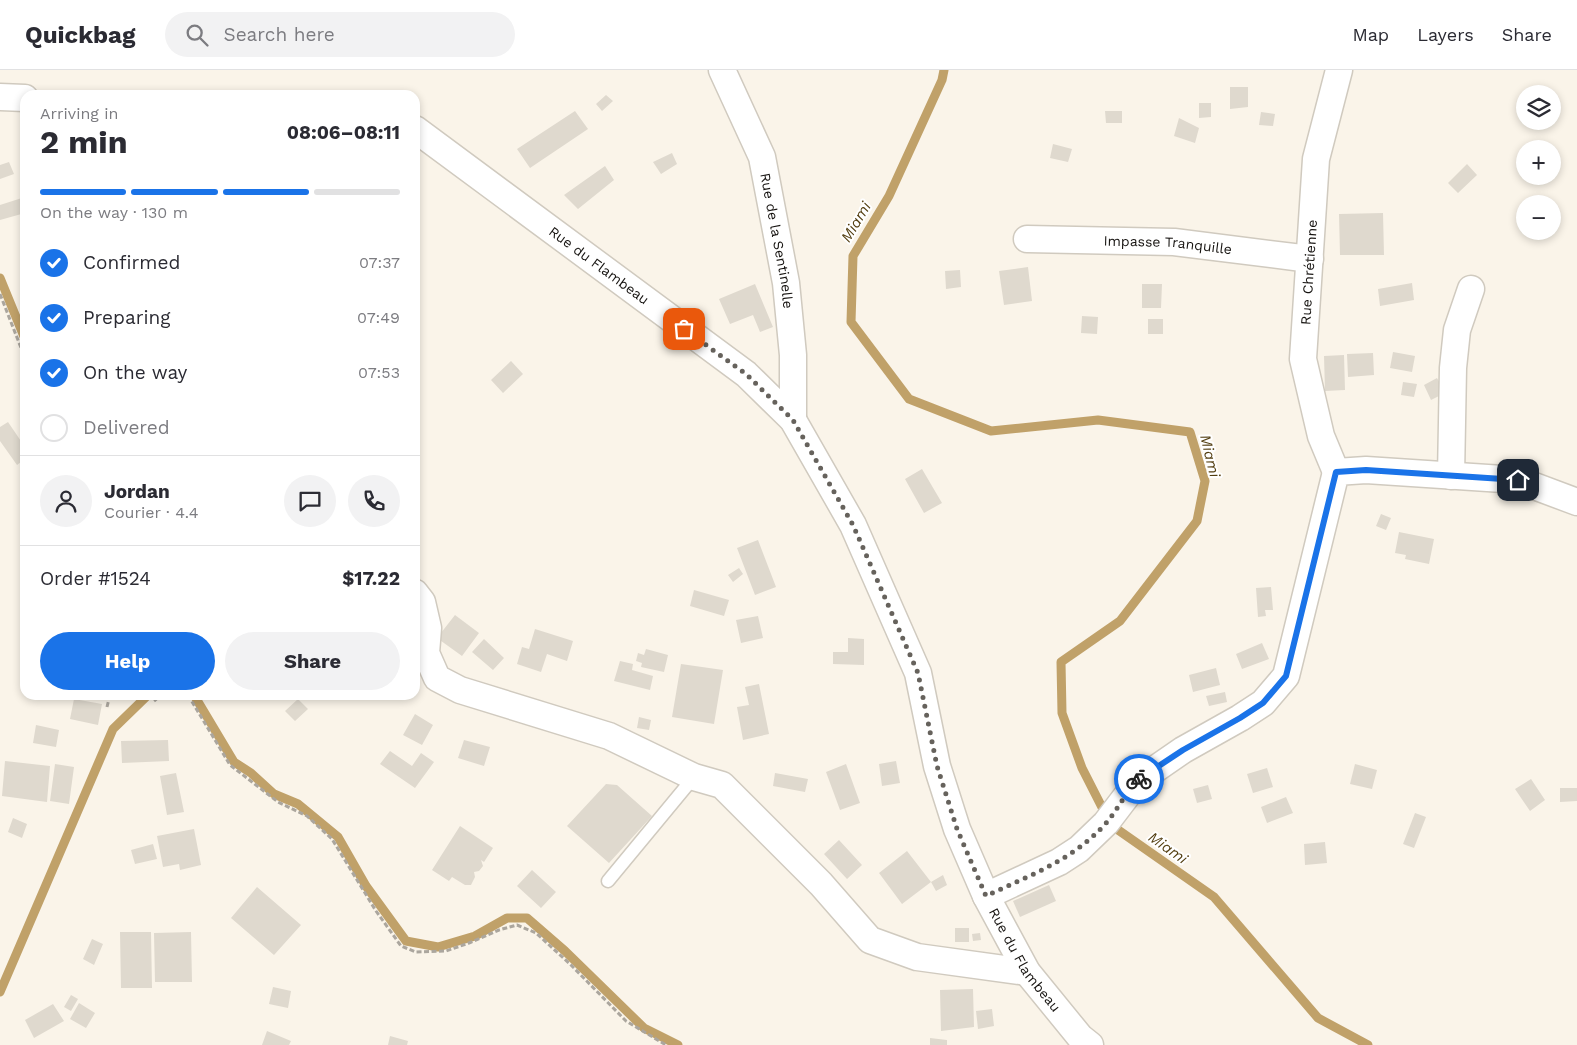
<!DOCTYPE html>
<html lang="en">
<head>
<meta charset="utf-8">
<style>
  body { margin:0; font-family:"Work Sans",sans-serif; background:#f2f2f3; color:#2b2b33; height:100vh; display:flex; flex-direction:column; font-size:19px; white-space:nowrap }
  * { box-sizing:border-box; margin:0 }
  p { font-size:16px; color:#7c7c81 }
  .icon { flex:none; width:28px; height:28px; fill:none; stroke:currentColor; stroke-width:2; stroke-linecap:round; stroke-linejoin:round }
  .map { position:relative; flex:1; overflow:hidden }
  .drawer { position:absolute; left:20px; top:20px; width:400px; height:610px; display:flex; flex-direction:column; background:#fff; border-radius:15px; box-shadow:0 2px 8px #0003 }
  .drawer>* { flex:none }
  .controls { position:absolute; left:1516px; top:15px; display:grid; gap:10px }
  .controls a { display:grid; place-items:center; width:45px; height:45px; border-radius:50%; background:#fff; box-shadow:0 2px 8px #0003; font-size:25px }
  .pin { position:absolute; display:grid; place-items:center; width:42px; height:42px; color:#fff; margin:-21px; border-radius:10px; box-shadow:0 2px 8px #0006 }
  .courier { position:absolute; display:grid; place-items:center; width:50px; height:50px; margin:-25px; border:4px solid #1a73e8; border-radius:50%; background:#fff; color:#222; box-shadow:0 1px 6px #0007 }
  .head em { font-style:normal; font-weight:700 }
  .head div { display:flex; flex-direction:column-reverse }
  .head { display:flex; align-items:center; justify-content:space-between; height:85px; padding:0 20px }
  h1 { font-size:32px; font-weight:700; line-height:38px }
  .bar { display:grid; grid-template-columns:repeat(4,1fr); gap:8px 5px; align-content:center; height:60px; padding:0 20px }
  .bar i { height:6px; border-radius:4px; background:#e1e1e2 }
  .bar .current { background:#1a73e8 }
  .bar p { grid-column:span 4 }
  .line { display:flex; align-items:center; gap:12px; padding:0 20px; border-top:1px solid #e1e1e2 }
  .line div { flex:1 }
  .round { display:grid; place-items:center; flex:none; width:52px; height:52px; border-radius:26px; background:#f2f2f3 }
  ol { padding:0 20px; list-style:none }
  li { display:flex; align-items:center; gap:15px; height:55px }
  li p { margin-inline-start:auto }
  li .icon { padding:5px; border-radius:50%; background:#1a73e8; color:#fff; stroke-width:4 }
  li:last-child { color:#7c7c81 }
  li i { width:28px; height:28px; border:2px solid #e1e1e2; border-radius:50% }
  .primary-button { display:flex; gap:10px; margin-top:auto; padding:10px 20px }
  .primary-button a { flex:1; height:58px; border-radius:30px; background:#1a73e8; color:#fff; font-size:20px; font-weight:700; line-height:58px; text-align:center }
  .primary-button a+a { background:#f2f2f3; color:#2b2b33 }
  header { display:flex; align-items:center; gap:30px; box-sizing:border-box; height:70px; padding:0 25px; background:#fff; border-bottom:1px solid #e1e1e2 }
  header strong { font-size:24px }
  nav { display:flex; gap:28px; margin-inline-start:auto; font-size:18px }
  .search { width:350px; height:45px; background:#f2f2f3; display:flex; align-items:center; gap:12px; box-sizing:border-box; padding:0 18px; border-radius:28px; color:#7c7c81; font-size:19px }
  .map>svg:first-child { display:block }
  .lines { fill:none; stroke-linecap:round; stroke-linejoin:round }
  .stream { stroke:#c0a169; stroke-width:9 }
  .building { fill:#dfd9ce }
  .service-casing { stroke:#d0cabf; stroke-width:15 }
  .minor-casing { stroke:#d0cabf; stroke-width:29 }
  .path { stroke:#aba69e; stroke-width:3; stroke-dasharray:5 2.5; stroke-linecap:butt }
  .service { stroke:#fff; stroke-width:12 }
  .minor { stroke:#fff; stroke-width:26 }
  .done { stroke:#66625c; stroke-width:5; stroke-dasharray:0 9 }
  .route { stroke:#1a73e8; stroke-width:6 }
  .labels { text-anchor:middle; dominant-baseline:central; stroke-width:4; stroke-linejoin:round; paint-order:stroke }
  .street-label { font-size:14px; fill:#161310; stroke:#fff }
  .water-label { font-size:15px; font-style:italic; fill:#523d0f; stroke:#fff }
</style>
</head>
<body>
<header>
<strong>Quickbag</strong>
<div class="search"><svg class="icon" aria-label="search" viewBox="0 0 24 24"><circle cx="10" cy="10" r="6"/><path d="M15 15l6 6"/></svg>Search here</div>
<nav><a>Map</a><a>Layers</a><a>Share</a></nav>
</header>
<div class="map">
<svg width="1577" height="975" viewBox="0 0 1577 975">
  <rect width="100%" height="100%" fill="#faf4e9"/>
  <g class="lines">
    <path class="stream" d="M944 0 942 10 889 126 853 186 851 252 909 329 991 361 1098 350 1190 362 1205 411 1197 451 1120 551 1061 592 1062 643 1082 698 1111 755 1214 827 1318 948 1368 975
      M0 208 25 269
      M194 625 234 692 251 703 274 724 298 734 338 767 366 816 406 871 438 877 475 866 507 848H527L565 881 644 958 678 975
      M0 922 113 659 148 625"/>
  </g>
  <path class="building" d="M1230 17H1248V37L1230 39Z
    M606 25 613 31 602 41 596 34Z
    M1199 33H1211V47L1199 48Z
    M575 41 588 59 530 98 517 79Z
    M1105 41H1122V53H1106Z
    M1261 42 1275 44 1273 56 1259 55Z
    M1179 48 1199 58 1195 73 1174 66Z
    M1053 74 1072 79 1068 92 1050 88Z
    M672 83 677 94 661 104 653 92Z
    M9 92 14 104 0 109V95Z
    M1467 94 1477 105 1458 123 1448 113Z
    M605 96 614 110 578 139 564 125Z
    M25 127V143L0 150V135Z
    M1383 143 1384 185H1340L1339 144Z
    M1028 197 1032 231 1004 235 999 201Z
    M960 200 961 217 946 219 945 201Z
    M1412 213 1414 230 1380 236 1378 219Z
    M755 214 773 257 760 262 753 245 730 254 719 229Z
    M1142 214H1162L1161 238H1142Z
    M1082 246 1098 247 1097 264 1081 263Z
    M1148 249H1163V264H1148Z
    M1393 282 1415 286 1412 302 1390 298Z
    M1373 283 1374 305 1348 307 1347 284Z
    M1344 285 1345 320 1325 321 1324 286Z
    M511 291 523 304 503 323 491 310Z
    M1437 308 1445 323 1431 330 1424 315Z
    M1403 312 1417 314 1414 327 1401 325Z
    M8 352 25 377V389L17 395 0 371V357Z
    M922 399 942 433 924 443 905 409Z
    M1381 444 1391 448 1386 460 1376 456Z
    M1399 462 1434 469 1429 494 1405 489 1406 485 1395 483Z
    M758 470 776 517 755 525 737 478Z
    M739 498 743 504 733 512 728 505Z
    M1271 517 1273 540H1265L1266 546 1258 547 1256 518Z
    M694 520 729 530 724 546 690 536Z
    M455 545 479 563 462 586 437 568Z
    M758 546 763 568 741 573 736 550Z
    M535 559 573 571 567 591 547 584 541 602 517 594 522 577 529 579Z
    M848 568 864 569V595L833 594V582H848Z
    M484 569 504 588 493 600 472 582Z
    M1262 573 1269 589 1242 599 1236 584Z
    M646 579 668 585 664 602 641 597 642 593 636 591 638 583 644 585Z
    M620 591 633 594 632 600 653 606 650 620 614 611Z
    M681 594 723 600 714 654 672 647Z
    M1216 598 1220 615 1193 622 1189 605Z
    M759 614 769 664 743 670 737 637 749 635 745 617Z
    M1225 622 1227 632 1209 636 1206 626Z
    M74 629 102 634 98 655 70 649Z
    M298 629 308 639 295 651 285 641Z
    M415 644 433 655 422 675 403 665Z
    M639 647 651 650 649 660 637 658Z
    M36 655 59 660 56 677 33 673Z
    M168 670 169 691 122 693 121 671Z
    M464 670 490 677 484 696 458 688Z
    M390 681 412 696 421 683 434 692 415 718 380 694Z
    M5 691 50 696 47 732 2 726Z
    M896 691 900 713 882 716 879 694Z
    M55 694 74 697 69 734 50 731Z
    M846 694 860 733 840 740 826 702Z
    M1355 694 1377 700 1372 719 1350 714Z
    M1267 698 1273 717 1253 723 1247 704Z
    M176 703 184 742 167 745 160 706Z
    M775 703 808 709 805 722 773 716Z
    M1531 709 1545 730 1530 741 1515 719Z
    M606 714 617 715 652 746 609 793 567 756Z
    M1208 715 1212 729 1197 733 1193 719Z
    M1560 718H1577V731L1560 732Z
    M1286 727 1293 743 1267 753 1261 737Z
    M1415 743 1426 747 1414 778 1403 774Z
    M13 748 27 754 22 768 8 762Z
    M460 756 493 778 484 792 481 790 483 796 479 801 474 802 475 807 471 815H465L452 807 449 811 432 800Z
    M194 759 201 795 180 800 179 794 163 797 157 766Z
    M839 770 862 795 847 809 824 784Z
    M1325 772 1327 793 1305 795 1304 774Z
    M153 774 157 789 135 794 131 780Z
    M907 781 931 812 902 834 879 803Z
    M532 800 556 822 541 838 517 816Z
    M943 805 947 815 936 821 931 812Z
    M1049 815 1056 831 1020 847 1013 831Z
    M257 817 301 855 274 885 231 848Z
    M955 858H969V872H955Z
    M120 862H151L152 918H121Z
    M191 862 192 912H155L154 863Z
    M980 863 981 870 973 871 972 864Z
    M92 869 103 874 94 895 83 889Z
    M273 917 291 921 288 938 269 934Z
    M973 919 974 957 941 961 940 920Z
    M71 925 78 929 71 941 64 937Z
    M79 933 95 943 86 958 70 949Z
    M53 934 64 951 34 968 25 950Z
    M992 939 994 956 978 959 976 941Z
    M267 961 291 971 289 975H262Z
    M390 966 408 971 407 975H388Z
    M930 968 947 970V975H930Z"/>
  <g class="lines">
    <defs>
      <path id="service" d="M608 811 694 707"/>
      <g id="minor">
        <path id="s1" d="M722 0 762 87 786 213 793 285V350"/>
        <path d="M0 27 25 28"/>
        <path id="s2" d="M415 59 746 304 793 350 853 455 918 603 937 696 957 759 986 826 1027 902 1080 967 1090 975"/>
        <path id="s3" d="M1027 169 1174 172 1310 189"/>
        <path id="s4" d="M1336 402 1321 366 1303 289 1316 89 1339 0"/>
        <path d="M1451 406 1453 298 1457 260 1471 219"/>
        <path d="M415 523 422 532 428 558 426 583 437 608 460 620 609 666 694 707 722 715 821 814 870 870 917 887 1027 902"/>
        <path d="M986 826 1059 792 1079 779 1106 753 1138 711 1183 680 1240 648 1263 633 1286 606 1336 402 1366 400 1518 410 1577 432"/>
      </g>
    </defs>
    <use href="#service" class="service-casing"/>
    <use href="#minor" class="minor-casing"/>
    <path class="path" d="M0 224 25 288
      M188 625 230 695 278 732 307 746 332 769 376 841 401 876 416 882 446 881 469 873 499 860 517 855 536 863 570 894 626 951 666 975
      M154 631 161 625
      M107 637 110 625"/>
    <use href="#service" class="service"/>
    <use href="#minor" class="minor"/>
  </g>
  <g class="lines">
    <path class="done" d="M684 259 746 304 793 350 853 455 918 603 937 696 957 759 986 826C1030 805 1074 790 1107 752 1118 739 1126 722 1139 709"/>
    <path class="route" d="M1139 709 1183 680 1240 648 1263 633 1286 606 1336 402 1366 400 1518 410"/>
  </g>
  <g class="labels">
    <g class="street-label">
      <text stroke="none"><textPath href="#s1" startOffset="181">Rue de la Sentinelle</textPath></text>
      <text stroke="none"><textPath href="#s3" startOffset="141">Impasse Tranquille</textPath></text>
      <text stroke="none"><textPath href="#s2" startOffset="229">Rue du Flambeau</textPath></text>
      <text stroke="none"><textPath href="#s4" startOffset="205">Rue Chrétienne</textPath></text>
      <text stroke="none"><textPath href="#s2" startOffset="1069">Rue du Flambeau</textPath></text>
    </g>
    <g class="water-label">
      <text transform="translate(856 152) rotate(-59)">Miami</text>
      <text transform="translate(1210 386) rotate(76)">Miami</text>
      <text transform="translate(1168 778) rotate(35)">Miami</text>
    </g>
  </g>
</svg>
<div class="controls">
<a><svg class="icon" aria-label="layers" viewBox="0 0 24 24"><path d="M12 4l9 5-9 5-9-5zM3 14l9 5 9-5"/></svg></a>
<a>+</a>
<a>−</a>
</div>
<div class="pin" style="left:684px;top:259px;background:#ea580c"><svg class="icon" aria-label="bag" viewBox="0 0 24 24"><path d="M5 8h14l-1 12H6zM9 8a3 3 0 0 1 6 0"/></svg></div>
<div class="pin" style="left:1518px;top:410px;background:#1f2937"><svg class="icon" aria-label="home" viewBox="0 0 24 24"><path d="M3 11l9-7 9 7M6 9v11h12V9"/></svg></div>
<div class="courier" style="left:1139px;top:709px"><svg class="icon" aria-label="bike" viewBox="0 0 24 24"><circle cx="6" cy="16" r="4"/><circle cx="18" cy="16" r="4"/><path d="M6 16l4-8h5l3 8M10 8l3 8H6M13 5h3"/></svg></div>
<section class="drawer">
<div class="head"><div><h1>2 min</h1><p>Arriving in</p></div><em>08:06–08:11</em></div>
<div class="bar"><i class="current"></i><i class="current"></i><i class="current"></i><i></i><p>On the way · 130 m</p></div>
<ol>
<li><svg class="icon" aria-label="check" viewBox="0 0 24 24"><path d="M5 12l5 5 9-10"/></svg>Confirmed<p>07:37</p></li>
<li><svg class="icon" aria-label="check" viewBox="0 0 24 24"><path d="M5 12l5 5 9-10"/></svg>Preparing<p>07:49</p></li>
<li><svg class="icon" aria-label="check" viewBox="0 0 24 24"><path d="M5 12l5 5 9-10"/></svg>On the way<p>07:53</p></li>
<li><i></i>Delivered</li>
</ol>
<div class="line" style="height:90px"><a class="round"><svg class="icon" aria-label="person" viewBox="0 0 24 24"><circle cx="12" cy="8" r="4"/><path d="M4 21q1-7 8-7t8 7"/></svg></a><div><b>Jordan</b><p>Courier · 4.4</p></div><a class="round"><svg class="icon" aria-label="chat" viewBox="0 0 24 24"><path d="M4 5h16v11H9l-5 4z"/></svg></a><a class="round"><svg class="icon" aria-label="phone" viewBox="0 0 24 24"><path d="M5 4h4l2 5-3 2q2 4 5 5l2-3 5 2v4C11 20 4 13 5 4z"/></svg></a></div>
<div class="line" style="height:65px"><div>Order #1524</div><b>$17.22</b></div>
<div class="primary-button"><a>Help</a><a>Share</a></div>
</section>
</div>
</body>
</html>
